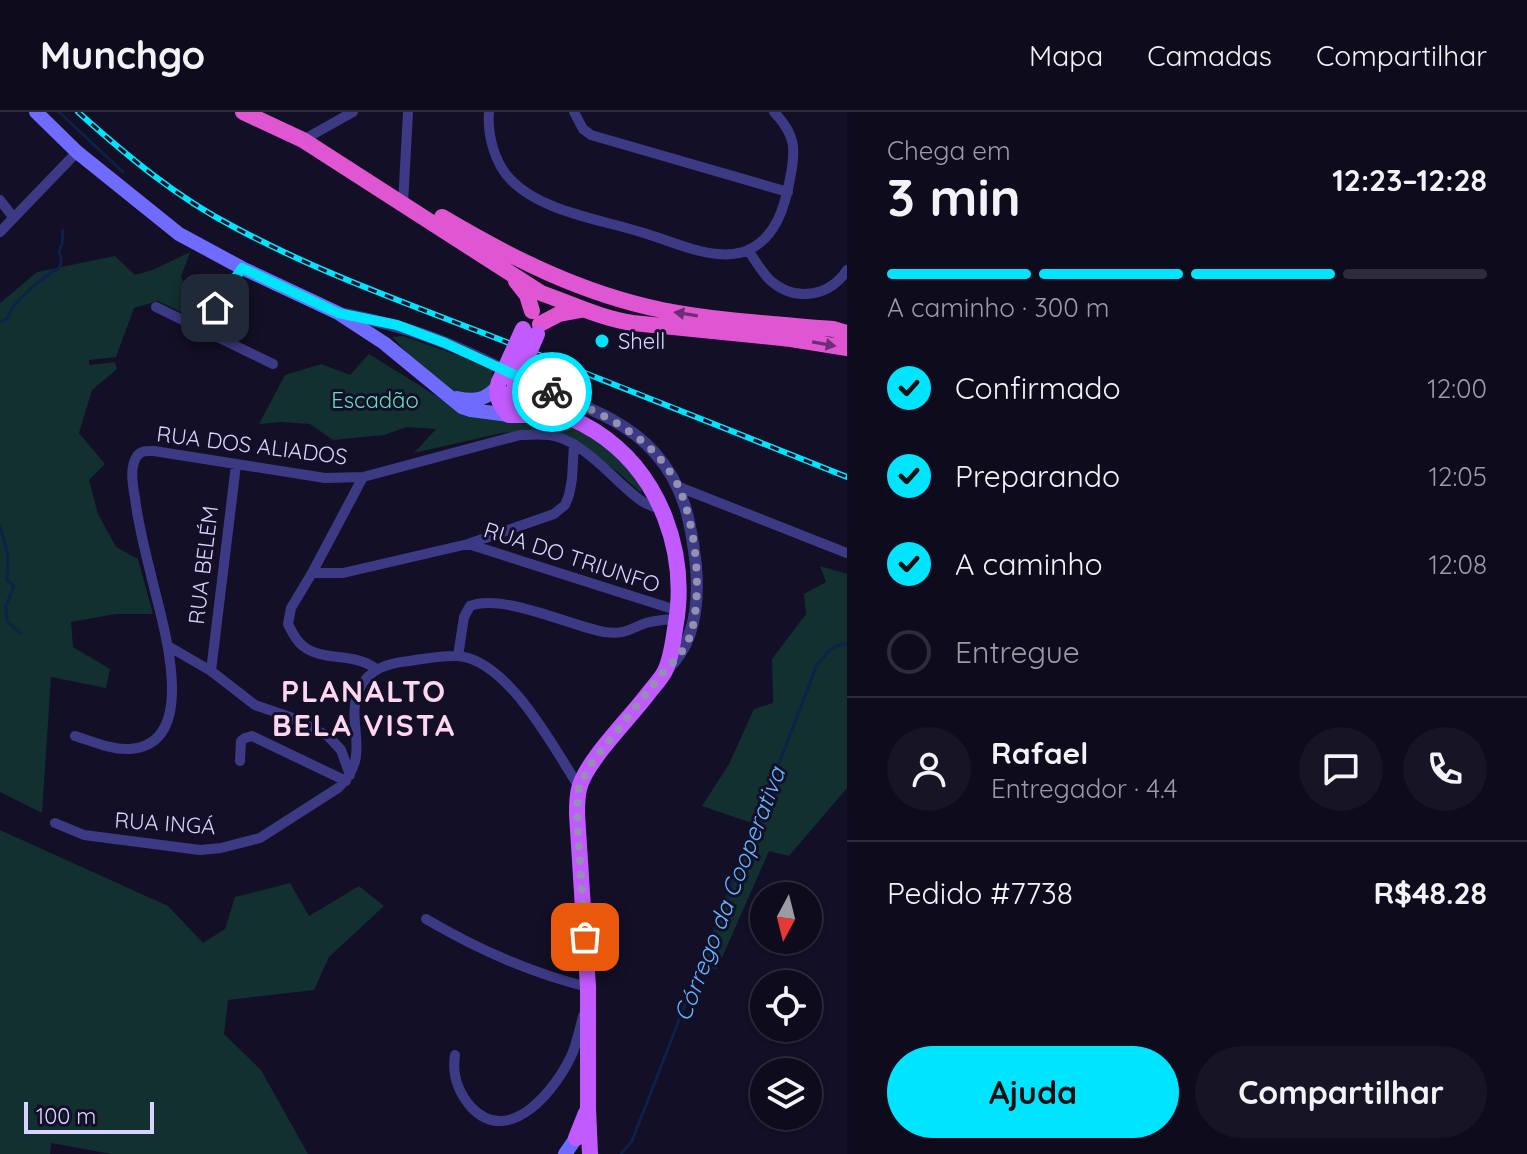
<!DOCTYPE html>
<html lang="pt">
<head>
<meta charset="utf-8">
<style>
  body { margin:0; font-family:Quicksand,sans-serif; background:#171425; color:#f1f3f6; height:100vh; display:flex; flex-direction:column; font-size:30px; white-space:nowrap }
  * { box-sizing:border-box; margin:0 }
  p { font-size:26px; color:#9b9ba3 }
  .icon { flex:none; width:44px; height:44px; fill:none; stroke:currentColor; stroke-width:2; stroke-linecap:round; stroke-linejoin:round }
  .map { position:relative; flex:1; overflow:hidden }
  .side { display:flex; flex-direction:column; background:#0e0b1c; width:680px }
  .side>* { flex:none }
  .needle { width:52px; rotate:187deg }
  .controls { position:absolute; left:750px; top:770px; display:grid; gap:16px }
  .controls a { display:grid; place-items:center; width:72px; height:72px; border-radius:50%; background:#0e0b1c; box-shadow:0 2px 6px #0004,0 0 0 2px #2e2b3b; font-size:40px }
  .scale { position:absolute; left:24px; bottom:20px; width:130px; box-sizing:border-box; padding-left:8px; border:4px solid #d9d4ff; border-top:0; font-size:22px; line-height:28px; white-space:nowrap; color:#d9d4ff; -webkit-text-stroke:6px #130f26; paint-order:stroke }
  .pin { position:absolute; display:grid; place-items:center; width:68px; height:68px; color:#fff; margin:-34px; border-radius:16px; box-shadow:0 4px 12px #0006 }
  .courier { position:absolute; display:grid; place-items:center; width:80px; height:80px; margin:-40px; border:6px solid #00e5ff; border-radius:50%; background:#fff; color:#222; box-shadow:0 2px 10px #0007 }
  .head em { font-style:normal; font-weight:800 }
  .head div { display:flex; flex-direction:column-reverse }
  .head { display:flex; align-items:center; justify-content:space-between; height:136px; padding:0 40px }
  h1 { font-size:52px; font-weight:800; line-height:60px }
  .bar { display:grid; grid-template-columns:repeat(4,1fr); gap:12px 8px; align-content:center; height:96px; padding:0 40px }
  .bar i { height:10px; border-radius:6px; background:#2e2b3b }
  .bar .current { background:#00e5ff }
  .bar p { grid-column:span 4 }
  .line { display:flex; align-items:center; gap:20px; padding:0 40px; border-top:2px solid #2e2b3b }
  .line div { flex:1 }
  .round { display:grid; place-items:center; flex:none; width:84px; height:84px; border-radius:42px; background:#171425 }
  ol { padding:0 40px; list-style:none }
  li { display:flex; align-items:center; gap:24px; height:88px }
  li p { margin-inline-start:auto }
  li .icon { padding:8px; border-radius:50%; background:#00e5ff; color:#111; stroke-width:4 }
  li:last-child { color:#9b9ba3 }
  li i { width:44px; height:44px; border:4px solid #2e2b3b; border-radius:50% }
  .primary-button { display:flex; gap:16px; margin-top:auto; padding:16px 40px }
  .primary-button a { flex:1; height:92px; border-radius:48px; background:#00e5ff; color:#111; font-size:32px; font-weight:800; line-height:92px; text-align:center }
  .primary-button a+a { background:#171425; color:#f1f3f6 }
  header { display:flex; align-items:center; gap:48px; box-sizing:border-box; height:112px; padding:0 40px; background:#0e0b1c; border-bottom:2px solid #2e2b3b }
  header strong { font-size:38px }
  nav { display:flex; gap:44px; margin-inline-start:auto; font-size:28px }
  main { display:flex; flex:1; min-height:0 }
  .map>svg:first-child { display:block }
  .green { fill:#12302f }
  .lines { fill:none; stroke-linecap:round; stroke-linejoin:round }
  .stream { stroke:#0c2248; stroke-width:3 }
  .minor { stroke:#3d3a85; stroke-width:10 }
  .tertiary { stroke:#3d3a85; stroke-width:12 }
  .secondary { stroke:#6f6bff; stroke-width:14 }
  .primary { stroke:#c25bff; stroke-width:16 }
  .trunk { stroke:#e055d1; stroke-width:16 }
  .rail-casing { stroke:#00e5ff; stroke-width:6 }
  .rail { stroke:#130f26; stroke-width:3; stroke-dasharray:9; stroke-linecap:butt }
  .primary-bridge { stroke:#c25bff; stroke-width:16 }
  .oneway { fill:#6f2e73 }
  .done { stroke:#948fb3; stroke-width:8; stroke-dasharray:0 14.4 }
  .route { stroke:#00e5ff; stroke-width:10 }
  .poi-dot { fill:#00e5ff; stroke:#130f26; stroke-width:3 }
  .labels { text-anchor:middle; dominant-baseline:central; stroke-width:6; stroke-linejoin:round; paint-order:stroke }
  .poi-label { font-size:22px; fill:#d9d4ff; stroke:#130f26; text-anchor:start }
  .park-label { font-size:22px; fill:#5fe0c0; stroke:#130f26 }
  .street-label { font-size:22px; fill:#d9d4ff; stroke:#130f26 }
  .water-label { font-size:24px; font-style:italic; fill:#62b6ff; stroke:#130f26 }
  .district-label { font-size:30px; font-weight:bold; letter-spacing:2px; fill:#ffd6f0; stroke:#130f26 }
</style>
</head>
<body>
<header>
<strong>Munchgo</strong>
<nav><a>Mapa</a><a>Camadas</a><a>Compartilhar</a></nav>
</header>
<main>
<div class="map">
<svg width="847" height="1042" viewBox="0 0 847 1042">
  <rect width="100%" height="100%" fill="#130f26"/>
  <path class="green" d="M190 140 181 165 202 206 200 209 158 189 134 196 116 245 89 248V253L115 250 117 257 92 278 79 321 105 352 89 368 98 402 116 435 138 447 153 502H116L71 510 73 535 110 557 106 576 51 565 42 701 0 680V191L37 160 115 144 135 163 155 157Z
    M403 224 462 245 492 258 493 269 486 279C475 282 466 285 455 281 436 274 406 239 392 225Z
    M369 242 467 303 556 307 587 318 612 337 643 374 641 381 619 361 584 334 534 318 502 321 414 341 436 317 407 315 384 323 333 328 310 312 281 310 259 312 285 263 321 252 350 263Z
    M820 454 847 462V676L789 744 769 739 717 857 700 855 752 711 702 694 729 652 754 597 773 591 772 547 806 502 804 482 826 470Z
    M0 718 168 794 203 831 225 817 235 785 290 771 309 804 359 774 384 794 329 845 314 878 228 888 224 922 261 958 308 1042H111L51 1031 50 1042H0Z"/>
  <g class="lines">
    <path class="stream" d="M59 0 123 60
      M0 210 8 206C11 191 39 169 52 160 53 158 56 158 58 157 63 152 61 145 59 139L62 132 63 118
      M0 414 8 443 7 468 14 474 6 494 7 509 21 522
      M621 1042 632 1029 702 849 710 837 715 817 817 553C826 543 832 531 847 532"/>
    <path class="minor" d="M489 0C487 23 495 52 511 68 543 101 605 108 647 122 670 129 694 140 718 142 727 143 740 142 748 138 776 126 785 94 790 67 796 37 796 23 774 0
      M574 0 583 17 591 23 788 80
      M303 28 353 0
      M0 88 13 105
      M403 92 408 0
      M0 120 77 40
      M748 138C755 148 762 161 771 169 795 190 829 185 847 158
      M156 195 273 252
      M202 217 242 156
      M363 365 312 461 291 496 288 512C292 520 296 529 303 534 322 550 355 540 376 557
      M679 375 847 441
      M468 432 554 402 565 393 569 383 572 367 574 332
      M312 461H343L468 432 679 499
      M168 534 211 559 255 593 290 605 328 624 341 638 350 663
      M458 544 464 505 470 494C502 481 568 513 604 520 625 523 629 517 646 511 656 508 667 508 678 506
      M211 559 236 353
      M75 624C92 629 111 638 129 637 205 633 159 501 150 459 144 435 138 411 135 386 133 374 129 356 137 344 142 338 148 339 154 339L325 366 363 365 520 323C532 323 545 321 558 325 579 331 604 355 619 370 634 383 641 392 661 397
      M240 649 241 629 245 626 252 624 346 669
      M55 711 84 723 200 738 221 736 260 726 338 676C374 643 344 612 359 578 368 557 388 551 409 549 424 547 442 543 458 544 508 548 554 636 579 675
      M426 807C477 837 530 861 588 875
      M455 943C452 962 458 980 471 995 510 1037 558 975 573 940 577 929 580 916 583 904"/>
    <path class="tertiary" d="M339 201C382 209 422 220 462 238 488 249 513 263 539 275 580 293 625 307 655 341 685 375 691 411 696 454 699 490 696 530 668 556"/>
    <path class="secondary" d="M36 0 77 40 179 122 242 156 338 201 384 231 462 295 471 298 509 303
      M457 286C475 290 486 288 498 274
      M565 1042 576 1026 585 1025"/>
    <path class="primary" d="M499 270C494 283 499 293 509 303H538
      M512 280 516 289 520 292C528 295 536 296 544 298 562 302 579 309 595 319 661 361 689 442 675 517 673 530 671 547 665 559 661 567 653 575 647 583 629 607 585 650 579 677 577 685 577 694 577 702L588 875V996L590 1042
      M576 1026 586 1001"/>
    <path class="trunk" d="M243 0 303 28 541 181C572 192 600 206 633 211L791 227 847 236
      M442 105C511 146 583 182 662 198 718 209 776 212 833 217L847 221
      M516 169 527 183 532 199
      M540 212 559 202 581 198"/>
    <defs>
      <path id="rail" d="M78 0C126 43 176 85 234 115 323 163 420 196 514 233 625 276 736 321 847 365"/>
    </defs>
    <use href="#rail" class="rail-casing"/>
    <use href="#rail" class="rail"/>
    <path class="primary-bridge" d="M499 270 523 217
      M515 273 537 222"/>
  </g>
  <defs><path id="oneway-solid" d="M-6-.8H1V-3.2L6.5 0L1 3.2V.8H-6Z" transform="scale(2)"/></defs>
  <g class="oneway">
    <use href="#oneway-solid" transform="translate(686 202) rotate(-171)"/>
    <use href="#oneway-solid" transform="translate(824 232) rotate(10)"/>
  </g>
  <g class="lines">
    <path class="done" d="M552 280C588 296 623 310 652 338 662 348 675 365 680 378 696 417 702 477 692 518 688 534 677 547 665 558L590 653 579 675 577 702 585 825"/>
    <path class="route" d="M215 196 242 156 338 201 397 213 445 231 552 280"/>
  </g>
  <circle class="poi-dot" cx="602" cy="229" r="8"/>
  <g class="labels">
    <g class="poi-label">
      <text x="618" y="229">Shell</text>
    </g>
    <g class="park-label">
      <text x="375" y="288">Escadão</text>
    </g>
    <g class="street-label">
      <text transform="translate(252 333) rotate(7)">RUA DOS ALIADOS</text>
      <text transform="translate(572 445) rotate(18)">RUA DO TRIUNFO</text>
      <text transform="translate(203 453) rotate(-83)">RUA BELÉM</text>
      <text transform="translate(165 711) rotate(4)">RUA INGÁ</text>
    </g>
    <g class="water-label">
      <text transform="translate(729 782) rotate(-69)">Córrego da Cooperativa</text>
    </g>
    <g class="district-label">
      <text x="364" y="579">PLANALTO<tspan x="364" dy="34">BELA VISTA</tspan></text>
    </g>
  </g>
</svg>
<div class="controls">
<a><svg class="needle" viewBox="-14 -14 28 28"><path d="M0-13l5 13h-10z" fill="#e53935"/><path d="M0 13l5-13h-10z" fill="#9b9ba3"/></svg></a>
<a><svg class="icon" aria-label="locate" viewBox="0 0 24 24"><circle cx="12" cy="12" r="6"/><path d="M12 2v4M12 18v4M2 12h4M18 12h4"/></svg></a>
<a><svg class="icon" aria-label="layers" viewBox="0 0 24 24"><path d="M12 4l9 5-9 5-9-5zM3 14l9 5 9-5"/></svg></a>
</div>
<div class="scale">100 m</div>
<div class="pin" style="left:585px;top:825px;background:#ea580c"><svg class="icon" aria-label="bag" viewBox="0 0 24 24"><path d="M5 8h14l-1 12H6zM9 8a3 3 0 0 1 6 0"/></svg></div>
<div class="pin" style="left:215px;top:196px;background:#1f2937"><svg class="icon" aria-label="home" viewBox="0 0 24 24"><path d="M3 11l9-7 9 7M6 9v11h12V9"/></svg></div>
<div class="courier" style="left:552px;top:280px"><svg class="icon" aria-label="bike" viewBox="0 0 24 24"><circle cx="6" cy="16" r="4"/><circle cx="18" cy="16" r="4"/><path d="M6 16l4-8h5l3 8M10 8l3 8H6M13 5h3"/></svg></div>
</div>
<section class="side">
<div class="head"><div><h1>3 min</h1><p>Chega em</p></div><em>12:23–12:28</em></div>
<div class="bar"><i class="current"></i><i class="current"></i><i class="current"></i><i></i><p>A caminho · 300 m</p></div>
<ol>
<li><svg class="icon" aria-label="check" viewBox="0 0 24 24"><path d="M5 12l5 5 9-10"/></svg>Confirmado<p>12:00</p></li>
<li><svg class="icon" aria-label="check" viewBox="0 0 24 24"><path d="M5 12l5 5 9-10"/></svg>Preparando<p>12:05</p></li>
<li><svg class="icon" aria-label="check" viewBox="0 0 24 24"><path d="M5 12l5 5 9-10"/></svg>A caminho<p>12:08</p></li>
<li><i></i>Entregue</li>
</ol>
<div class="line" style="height:144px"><a class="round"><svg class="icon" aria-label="person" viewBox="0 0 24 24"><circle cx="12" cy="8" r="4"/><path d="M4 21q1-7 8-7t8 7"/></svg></a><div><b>Rafael</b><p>Entregador · 4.4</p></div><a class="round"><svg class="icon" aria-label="chat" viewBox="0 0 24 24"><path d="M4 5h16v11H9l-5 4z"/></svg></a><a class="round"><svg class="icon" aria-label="phone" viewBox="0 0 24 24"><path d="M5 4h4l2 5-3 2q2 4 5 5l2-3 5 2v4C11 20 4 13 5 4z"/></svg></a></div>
<div class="line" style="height:104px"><div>Pedido #7738</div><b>R$48.28</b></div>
<div class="primary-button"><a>Ajuda</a><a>Compartilhar</a></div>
</section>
</main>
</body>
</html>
